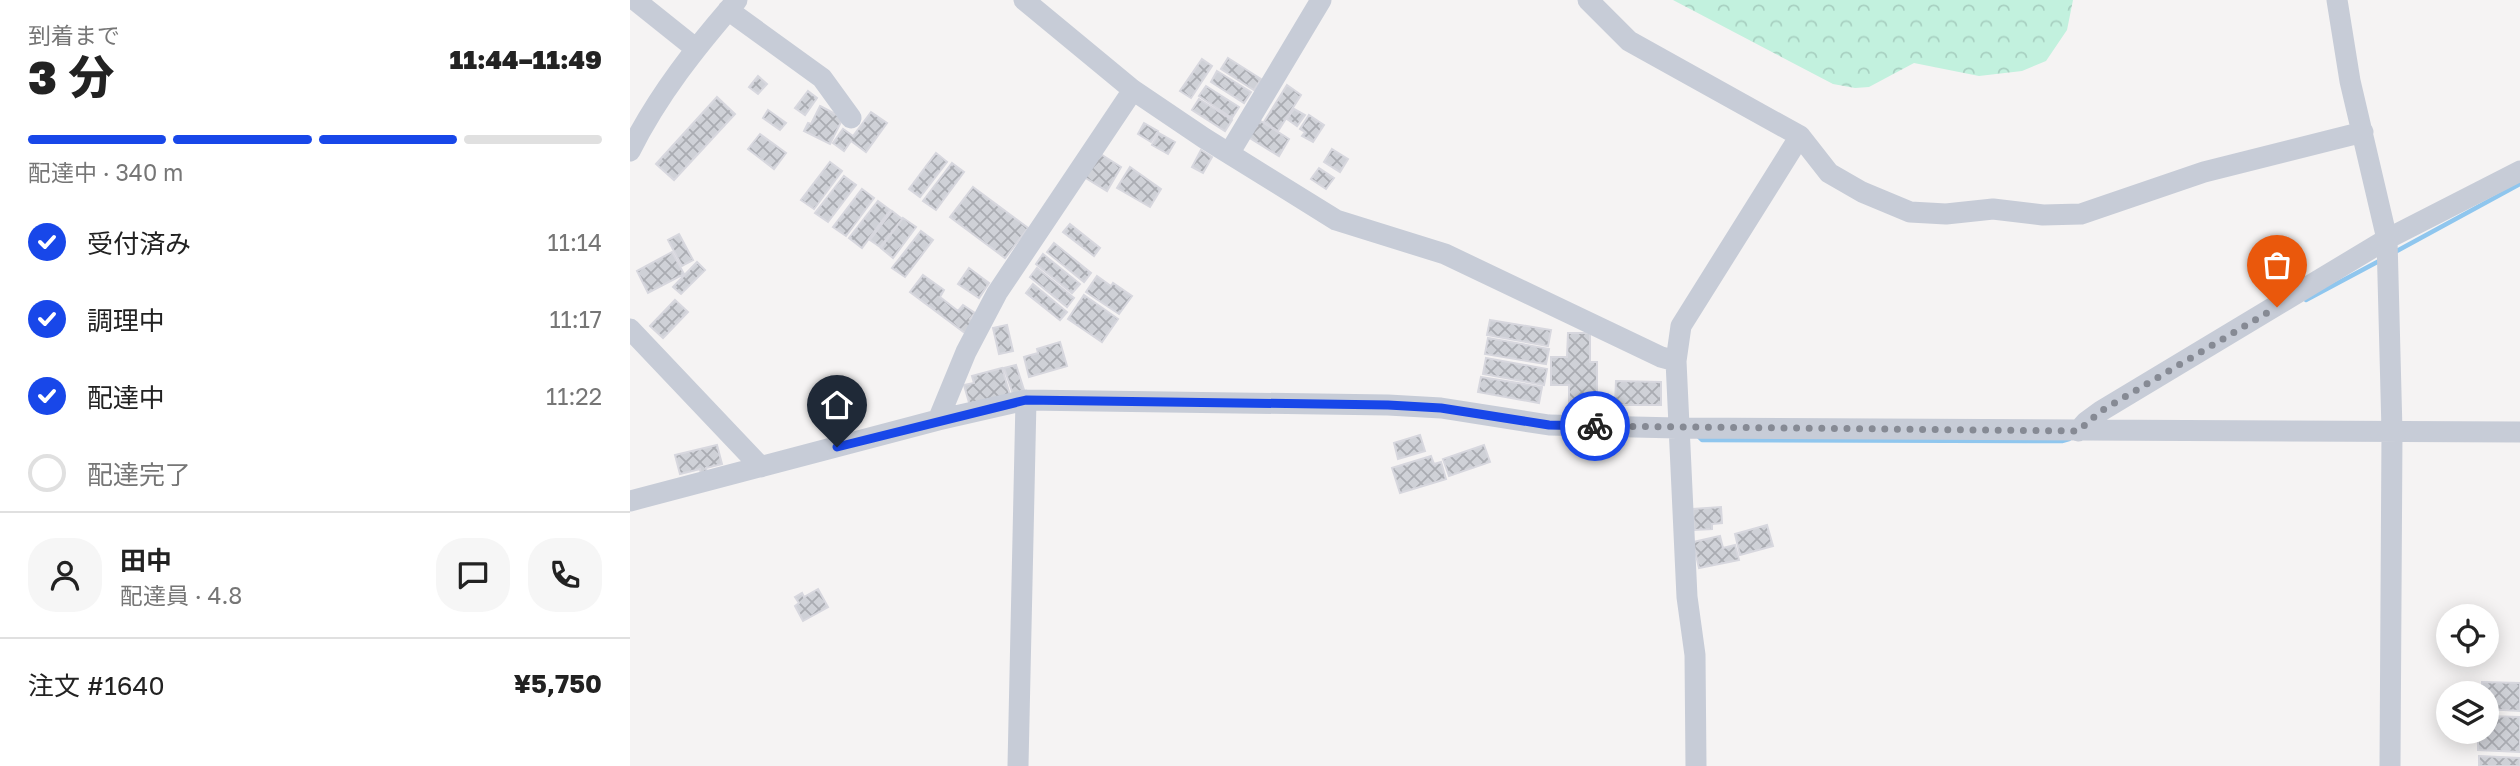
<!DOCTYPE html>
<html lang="ja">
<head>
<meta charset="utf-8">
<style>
  body { margin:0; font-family:"Golos Text","Noto Sans JP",sans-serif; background:#f6f6f6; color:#222; height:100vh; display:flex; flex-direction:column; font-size:26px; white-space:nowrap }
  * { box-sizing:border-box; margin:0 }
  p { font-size:23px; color:#767676 }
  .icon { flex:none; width:38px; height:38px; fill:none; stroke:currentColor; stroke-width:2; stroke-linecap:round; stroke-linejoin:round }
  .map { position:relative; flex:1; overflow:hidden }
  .panel { display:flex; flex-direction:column; background:#fff; width:630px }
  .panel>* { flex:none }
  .fabs { position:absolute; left:1806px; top:604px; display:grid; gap:14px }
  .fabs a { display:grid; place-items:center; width:63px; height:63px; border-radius:50%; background:#fff; box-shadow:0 4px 18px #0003; font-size:35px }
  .pin { position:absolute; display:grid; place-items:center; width:60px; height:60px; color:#fff; margin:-72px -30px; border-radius:50% 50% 50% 0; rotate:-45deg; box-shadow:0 0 7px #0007 }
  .pin .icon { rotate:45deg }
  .courier { position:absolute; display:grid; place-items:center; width:70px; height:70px; margin:-35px; border:5px solid #1847e9; border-radius:50%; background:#fff; color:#222; box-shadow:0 2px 9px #0007 }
  .head em { font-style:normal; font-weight:800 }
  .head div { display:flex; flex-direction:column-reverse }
  .head { display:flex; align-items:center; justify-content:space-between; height:119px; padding:0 28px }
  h1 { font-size:46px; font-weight:800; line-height:52px }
  .bar { display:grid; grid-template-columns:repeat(4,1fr); gap:10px 7px; align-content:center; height:84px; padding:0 28px }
  .bar i { height:9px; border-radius:5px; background:#e0e0e0 }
  .bar .selected { background:#1847e9 }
  .bar p { grid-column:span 4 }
  .line { display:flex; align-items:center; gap:18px; padding:0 28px; border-top:2px solid #e0e0e0 }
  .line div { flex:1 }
  .round { display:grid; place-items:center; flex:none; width:74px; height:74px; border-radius:28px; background:#f6f6f6 }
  ol { padding:0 28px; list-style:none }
  li { display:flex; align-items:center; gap:21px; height:77px }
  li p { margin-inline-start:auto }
  li .icon { padding:7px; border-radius:50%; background:#1847e9; color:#fff; stroke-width:4 }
  li:last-child { color:#767676 }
  li i { width:38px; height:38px; border:4px solid #e0e0e0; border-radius:50% }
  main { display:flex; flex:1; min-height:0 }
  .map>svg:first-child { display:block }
  .forest { fill:url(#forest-crowns) }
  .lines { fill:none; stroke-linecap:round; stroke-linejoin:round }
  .stream { stroke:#8fc6ee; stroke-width:4.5 }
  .building { fill:url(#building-cross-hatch); stroke:#d7d7de; stroke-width:2 }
  .minor { stroke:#c7ccd7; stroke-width:21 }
  .done { stroke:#868a94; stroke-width:7; stroke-dasharray:0 12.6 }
  .route { stroke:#1847e9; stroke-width:9 }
</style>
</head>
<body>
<main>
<section class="panel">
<div class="head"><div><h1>3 分</h1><p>到着まで</p></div><em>11:44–11:49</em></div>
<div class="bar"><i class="selected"></i><i class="selected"></i><i class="selected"></i><i></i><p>配達中 · 340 m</p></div>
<ol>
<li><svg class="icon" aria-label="check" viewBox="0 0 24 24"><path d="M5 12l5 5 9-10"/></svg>受付済み<p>11:14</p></li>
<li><svg class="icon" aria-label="check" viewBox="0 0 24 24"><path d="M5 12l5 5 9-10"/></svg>調理中<p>11:17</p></li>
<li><svg class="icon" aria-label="check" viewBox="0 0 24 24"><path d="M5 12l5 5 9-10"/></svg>配達中<p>11:22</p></li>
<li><i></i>配達完了</li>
</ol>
<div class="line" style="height:126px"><a class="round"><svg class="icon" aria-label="person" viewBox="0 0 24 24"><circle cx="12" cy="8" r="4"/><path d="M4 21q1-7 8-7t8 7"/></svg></a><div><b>田中</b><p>配達員 · 4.8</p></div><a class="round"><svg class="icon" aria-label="chat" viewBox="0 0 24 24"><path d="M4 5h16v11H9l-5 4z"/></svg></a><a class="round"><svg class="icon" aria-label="phone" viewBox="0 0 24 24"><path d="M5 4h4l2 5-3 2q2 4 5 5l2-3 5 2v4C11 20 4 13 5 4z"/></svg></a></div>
<div class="line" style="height:91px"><div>注文 #1640</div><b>¥5,750</b></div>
</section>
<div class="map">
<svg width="1890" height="766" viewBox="0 0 1890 766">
  <defs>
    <pattern id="forest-crowns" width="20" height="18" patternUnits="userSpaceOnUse" patternTransform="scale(1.75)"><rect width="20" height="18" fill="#c2f1de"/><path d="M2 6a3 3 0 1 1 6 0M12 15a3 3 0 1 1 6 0" fill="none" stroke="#a8d0c1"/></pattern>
    <pattern id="building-cross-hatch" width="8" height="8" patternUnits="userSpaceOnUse" patternTransform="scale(1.75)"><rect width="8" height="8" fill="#cfd1d7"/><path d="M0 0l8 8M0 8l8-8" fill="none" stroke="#aaacb2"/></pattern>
  </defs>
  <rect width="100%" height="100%" fill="#f5f3f3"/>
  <path class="forest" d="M1043 0H1443L1437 30 1416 61 1392 71 1349 76 1284 63 1239 87 1225 88 1203 84Z"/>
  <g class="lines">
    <path class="stream" d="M1765 252 1890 184
      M1676 300 1751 260
      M1068 436 1072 440 1432 441 1439 439"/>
  </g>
  <path class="building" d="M598 58 631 79 624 90 591 69Z
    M572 59 582 66 561 98 550 91Z
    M587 71 621 92 614 103 581 82Z
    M128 76 137 84 128 94 119 87Z
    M657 85 671 95 648 131 634 122Z
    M576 86 609 107 602 118 569 96Z
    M178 91 187 98 175 115 165 108Z
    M87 97 105 114 44 180 26 164Z
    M569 99 602 120 595 131 562 110Z
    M190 106 213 118 200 144 174 131 178 123 181 124Z
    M664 109 675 115 667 126 657 119Z
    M138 110 156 123 150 130 133 118Z
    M241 112 257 123 236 152 221 141 214 151 203 143 213 129 223 136Z
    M679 115 694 125 683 142 672 136 675 132 670 129Z
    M629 120 659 139 649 156 618 137Z
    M514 123 528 131 521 142 508 134Z
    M529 133 545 142 538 154 522 145Z
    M130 134 156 153 144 169 118 149Z
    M702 149 718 159 710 172 694 162Z
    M571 150 582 157 573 173 562 167Z
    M306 153 317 162 290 197 279 189Z
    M469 153 491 167 477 191 454 177Z
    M200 162 212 171 184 209 171 200Z
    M322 163 334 172 306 210 293 201Z
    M500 167 531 189 520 207 487 188Z
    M689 168 704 178 696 189 681 179Z
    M214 176 226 185 198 222 185 213Z
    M343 187 398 228 375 258 320 217Z
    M232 189 244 198 216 236 203 227Z
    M248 201 260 210 232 248 219 238Z
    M262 211 272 219 250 247 240 240Z
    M273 218 286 227 263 258 251 248Z
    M440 224 470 248 464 256 433 232Z
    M291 231 303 240 275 277 262 268Z
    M49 234 63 260 52 266 38 240Z
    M424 243 461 273 454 282 417 252Z
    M42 252 54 274 18 293 7 271Z
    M413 254 450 284 442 293 406 264Z
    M67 262 75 270 51 294 43 287Z
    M339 268 359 283 349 298 328 284Z
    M407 268 444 298 437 307 400 277Z
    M293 275 314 290 310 297 328 311 333 305 345 313 340 319 344 321 335 333 280 292Z
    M467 276 481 286 483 283 502 296 489 314 456 292Z
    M403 284 437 312 430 320 396 293Z
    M454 295 488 319 472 342 438 319Z
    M45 300 58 312 33 338 20 326Z
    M860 320 921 330 918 346 857 335Z
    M377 325 383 351 369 354 363 328Z
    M938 333H960V362H967V408H939V385H921V357H937Z
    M858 338 919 349 916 364 855 354Z
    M430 342 437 366 399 377 394 357 408 353 407 349Z
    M856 358 917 369 914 385 853 374Z
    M386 365 394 390 383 394 374 368Z
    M372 368 380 395 340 406 334 385 344 383 342 376Z
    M851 377 912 387 909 403 848 392Z
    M986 381 1031 382V405H985Z
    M790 435 795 451 768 459 764 443Z
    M87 445 92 464 76 468 77 473 71 475 70 469 50 474 45 455Z
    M854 445 860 462 819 476 813 459Z
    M801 456 804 464 811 462 816 479 770 493 762 468Z
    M1091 507 1092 523 1082 524V529L1064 530 1063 509Z
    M1137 525 1143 546 1110 555 1105 534Z
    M1090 536 1093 548 1105 545 1109 560 1069 568 1063 542Z
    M188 589 198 607 173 621 165 606 169 603 165 597 172 593 174 597Z
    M1852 682 1890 683V711L1857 709V693H1852Z
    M1857 716 1890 717V752L1848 750V732H1857Z
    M1849 756 1890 758V766H1849Z"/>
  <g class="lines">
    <path class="minor" d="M5 0 65 48
      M394 0 503 90 574 138 706 220 815 254 1031 357 1046 361
      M958 0 999 41 1170 136 1199 173 1232 192 1280 212 1316 214 1363 209 1413 215 1451 214 1574 172 1733 132
      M1707 0 1720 81 1757 239 1762 431 1760 766
      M98 10 192 78 221 118
      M0 151C28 95 66 47 107 0
      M600 152 691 0
      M0 329 131 467
      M308 420 336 352 367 293 503 90
      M1448 431 1456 422 1471 411 1757 239 1890 171
      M0 501 308 420 396 400 758 405 811 408 919 425 1047 428 1890 432
      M388 766 396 400
      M1066 766 1065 655 1057 597 1046 361 1051 326 1170 136"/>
  </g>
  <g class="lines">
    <path class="done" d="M965 426 1448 431 1471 411 1647 307"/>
    <path class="route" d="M207 447 396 400 758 405 811 408 919 425 965 426"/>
  </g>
</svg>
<div class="fabs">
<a><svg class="icon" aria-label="locate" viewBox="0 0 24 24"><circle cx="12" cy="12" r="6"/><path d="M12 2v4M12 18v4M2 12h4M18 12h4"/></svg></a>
<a><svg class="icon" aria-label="layers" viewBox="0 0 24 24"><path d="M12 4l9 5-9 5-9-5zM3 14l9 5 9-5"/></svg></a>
</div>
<div class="pin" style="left:1647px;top:307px;background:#ea580c"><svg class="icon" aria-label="bag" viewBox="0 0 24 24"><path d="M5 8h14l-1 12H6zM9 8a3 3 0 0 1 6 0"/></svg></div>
<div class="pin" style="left:207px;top:447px;background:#1f2937"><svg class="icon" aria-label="home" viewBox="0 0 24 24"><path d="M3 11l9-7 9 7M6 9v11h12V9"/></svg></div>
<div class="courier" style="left:965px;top:426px"><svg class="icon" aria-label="bike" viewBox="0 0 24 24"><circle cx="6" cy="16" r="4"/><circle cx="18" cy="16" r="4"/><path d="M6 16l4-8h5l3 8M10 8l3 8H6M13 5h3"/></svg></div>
</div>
</main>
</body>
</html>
